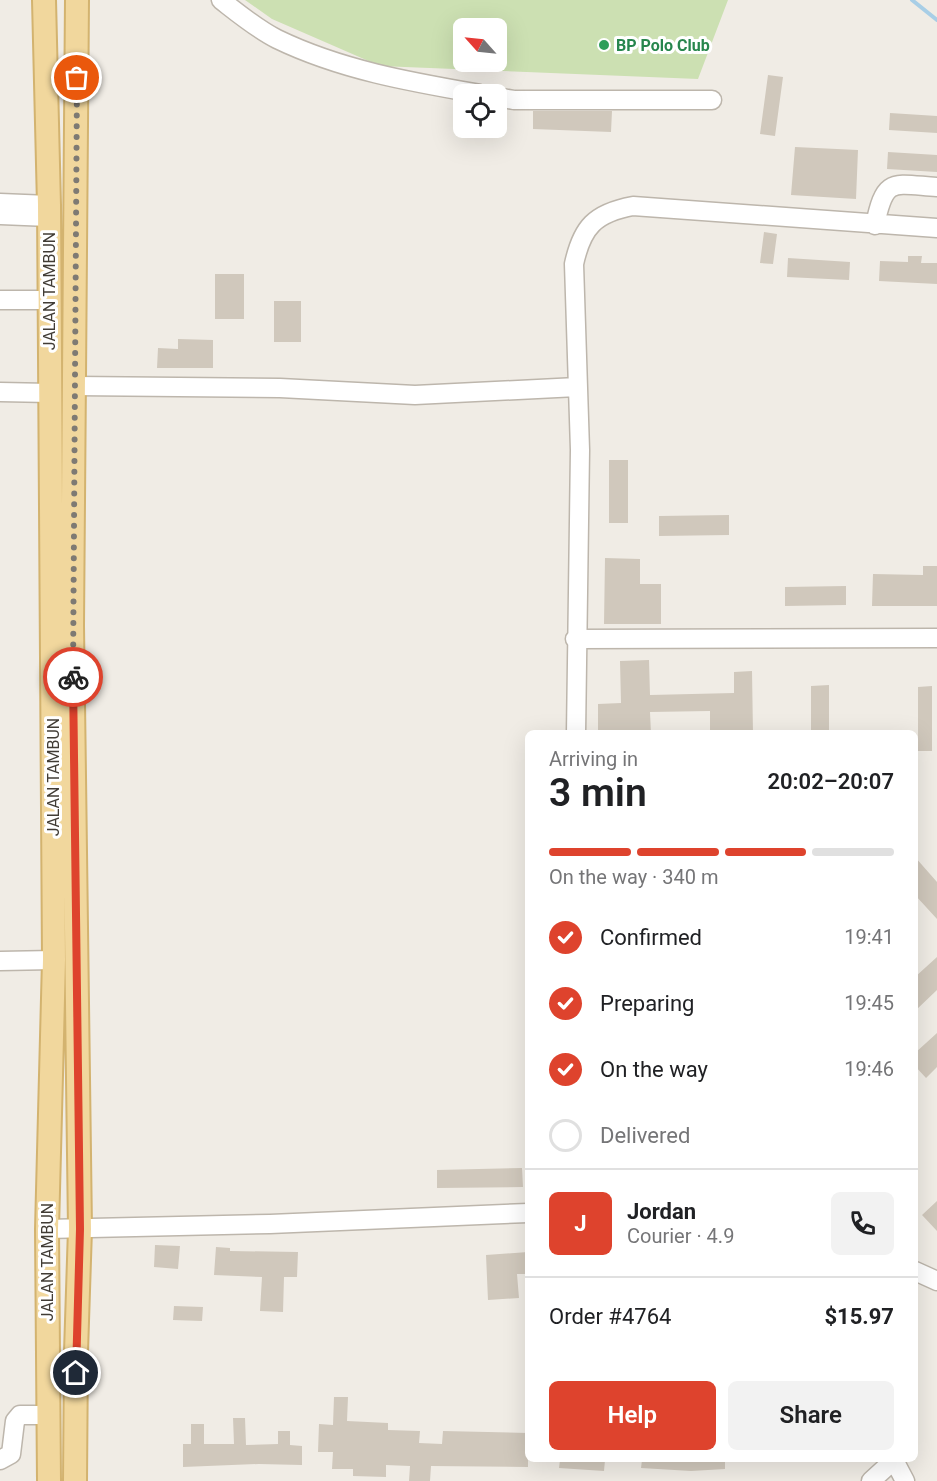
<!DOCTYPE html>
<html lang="en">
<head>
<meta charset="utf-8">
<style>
  body { margin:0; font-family:Roboto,sans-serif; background:#f2f2f2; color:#202124; height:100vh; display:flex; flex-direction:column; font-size:22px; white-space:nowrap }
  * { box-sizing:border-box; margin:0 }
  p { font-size:20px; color:#757577 }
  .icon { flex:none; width:33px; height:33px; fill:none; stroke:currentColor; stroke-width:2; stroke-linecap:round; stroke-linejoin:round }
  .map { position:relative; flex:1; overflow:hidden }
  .sheet { position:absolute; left:525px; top:730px; width:393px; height:732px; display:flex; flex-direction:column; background:#fff; border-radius:9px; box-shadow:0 6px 24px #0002 }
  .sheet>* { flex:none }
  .needle { width:39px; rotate:297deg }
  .controls { position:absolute; left:453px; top:18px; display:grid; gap:12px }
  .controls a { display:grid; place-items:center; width:54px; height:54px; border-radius:9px; background:#fff; box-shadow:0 6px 24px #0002; font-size:30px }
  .pin { position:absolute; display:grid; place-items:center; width:51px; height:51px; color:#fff; margin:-26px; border:3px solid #fff; border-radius:50%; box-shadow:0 2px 6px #0007 }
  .courier { position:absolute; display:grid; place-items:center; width:60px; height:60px; margin:-30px; border:4px solid #de432d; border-radius:50%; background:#fff; color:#222; box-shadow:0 2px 8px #0007 }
  .headline em { font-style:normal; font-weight:600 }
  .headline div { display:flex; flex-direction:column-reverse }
  .headline { display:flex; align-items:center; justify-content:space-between; height:102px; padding:0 24px }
  h1 { font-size:39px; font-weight:600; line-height:45px }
  .bar { display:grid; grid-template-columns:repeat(4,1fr); gap:9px 6px; align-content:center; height:72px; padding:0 24px }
  .bar i { height:8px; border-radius:4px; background:#e0e0e0 }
  .bar .active { background:#de432d }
  .bar p { grid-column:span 4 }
  .line { display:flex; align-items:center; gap:15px; padding:0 24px; border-top:2px solid #e0e0e0 }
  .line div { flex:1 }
  .round { display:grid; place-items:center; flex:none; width:63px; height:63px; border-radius:9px; background:#f2f2f2 }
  ol { padding:0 24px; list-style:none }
  li { display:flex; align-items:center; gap:18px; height:66px }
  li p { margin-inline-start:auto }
  li .icon { padding:6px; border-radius:50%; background:#de432d; color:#fff; stroke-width:4 }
  li:last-child { color:#757577 }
  li i { width:33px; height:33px; border:3px solid #e0e0e0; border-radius:50% }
  .action { display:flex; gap:12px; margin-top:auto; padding:12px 24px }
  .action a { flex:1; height:69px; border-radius:9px; background:#de432d; color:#fff; font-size:24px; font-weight:600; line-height:69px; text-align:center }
  .action a+a { background:#f2f2f2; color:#202124 }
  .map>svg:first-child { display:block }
  .green { fill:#cce0b2; fill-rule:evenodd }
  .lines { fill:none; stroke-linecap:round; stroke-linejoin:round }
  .stream { stroke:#a8cee6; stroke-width:4 }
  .building { fill:#d0c8bc }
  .minor-casing { stroke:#bdb6ac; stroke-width:21 }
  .major-casing { stroke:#d3b36f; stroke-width:26 }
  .minor { stroke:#fff; stroke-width:18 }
  .major { stroke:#f1d79d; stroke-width:22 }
  .done { stroke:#7e7a73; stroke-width:6; stroke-dasharray:0 10.8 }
  .route { stroke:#de432d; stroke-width:8 }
  .leisure-dot { fill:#2e9e5b; stroke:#fff; stroke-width:2 }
  .labels { text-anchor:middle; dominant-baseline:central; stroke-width:6; stroke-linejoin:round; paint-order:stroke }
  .leisure-label { font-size:16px; font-weight:bold; fill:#27864d; stroke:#fff; text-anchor:start }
  .street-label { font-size:16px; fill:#413c35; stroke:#fff }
</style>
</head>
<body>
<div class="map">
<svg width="937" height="1481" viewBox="0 0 937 1481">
  <rect width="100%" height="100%" fill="#f0ece5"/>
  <path class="green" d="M245 0H728L698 79 380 66 272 19ZM464 28H496V62H464Z"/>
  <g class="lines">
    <path class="stream" d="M912 0 937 20"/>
  </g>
  <path class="building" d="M768 75 783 77 775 136 760 134Z
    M533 111H612L611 132 533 129Z
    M890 113 937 116V133L889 130Z
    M795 147 858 150 856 199 791 195Z
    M888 152 937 155V172L887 169Z
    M764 232 777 234 773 264 760 263Z
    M908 256H922L921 263H937V284L879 281 880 261 908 262Z
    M788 258 850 262 849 280 787 277Z
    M215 274H244V319H215Z
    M274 301H301V342H274Z
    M178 339 213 340V368H157L158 348 178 349Z
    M609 460H628V523H609Z
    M729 515V535L659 536V516Z
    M605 558 640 559V584H661V624H604Z
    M923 566H937V606H872L873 574 923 575Z
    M846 586V605L785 606V587Z
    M649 660 650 695 734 693V672L752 671 753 734H710V711L650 712 651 734H598V704L621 703 620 661Z
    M829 685V734H811V686Z
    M932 686V751H918V687Z
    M915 857 937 882V919L915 895Z
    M937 957V990L915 1011V977Z
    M937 1033V1067L926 1078 915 1066V1053Z
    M522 1168 523 1187 437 1188V1170Z
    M937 1201V1231L922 1215Z
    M155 1245 180 1246 178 1269 154 1267Z
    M216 1247 230 1248V1251L298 1252 297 1277H284L283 1312 260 1311 262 1277 214 1275Z
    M528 1252V1274H517L519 1298 488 1300 486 1255Z
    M174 1306 203 1307 202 1321 173 1320Z
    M334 1397H348L347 1421 388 1423V1430L420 1431 419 1443 442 1444 443 1431 528 1433V1467L431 1466 430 1481H409L410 1466 386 1465V1477L353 1476V1469H332L333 1452H318L319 1424 333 1425Z
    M233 1418H245L246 1445 278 1444V1431H290V1445L302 1446V1465L259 1464 183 1467V1444H191V1424H204V1444H234Z
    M560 1460H605L604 1471 559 1468Z
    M642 1460H725V1469L691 1471 641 1468Z"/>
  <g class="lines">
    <defs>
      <path id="minor" d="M221 0C239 14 257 29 277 39 341 70 411 82 480 94
        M496 97 514 100H712
        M0 203 49 205
        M0 215 49 217
        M875 225C885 176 893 184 937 187
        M0 300H49
        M75 386 280 388 415 395 577 387
        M0 392 50 393
        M575 639 937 638
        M576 734 580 450 574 264C582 227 595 213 633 206L937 228
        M0 961 54 960
        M47 1229 270 1224 528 1213
        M915 1271 937 1281
        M0 1460 11 1454 15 1421 20 1415H48
        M894 1460 905 1481
        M871 1481 894 1460"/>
      <path id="major" d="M44 0 49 205 54 960 47 1229 49 1481
        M75 1481 76 1352 80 1229 72 626 77 0"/>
    </defs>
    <use href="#minor" class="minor-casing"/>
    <use href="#major" class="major-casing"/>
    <use href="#minor" class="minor"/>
    <use href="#major" class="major"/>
  </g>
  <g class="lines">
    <path class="done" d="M73 677 77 78"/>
    <path class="route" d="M73 677 80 1229 76 1373"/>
  </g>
  <circle class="leisure-dot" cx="604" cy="45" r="6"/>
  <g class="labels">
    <g class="leisure-label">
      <text x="616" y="45">BP Polo Club</text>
    </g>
    <g class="street-label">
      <text transform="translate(49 291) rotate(-90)">JALAN TAMBUN</text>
      <text transform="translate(53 777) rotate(-90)">JALAN TAMBUN</text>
      <text transform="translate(47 1262) rotate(-90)">JALAN TAMBUN</text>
    </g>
  </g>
</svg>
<div class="controls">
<a><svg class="needle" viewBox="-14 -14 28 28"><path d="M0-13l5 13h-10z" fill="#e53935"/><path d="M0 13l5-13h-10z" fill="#757577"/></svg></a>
<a><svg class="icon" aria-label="locate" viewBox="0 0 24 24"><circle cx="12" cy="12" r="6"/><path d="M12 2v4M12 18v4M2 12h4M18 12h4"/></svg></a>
</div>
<div class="pin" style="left:77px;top:78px;background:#ea580c"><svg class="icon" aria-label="bag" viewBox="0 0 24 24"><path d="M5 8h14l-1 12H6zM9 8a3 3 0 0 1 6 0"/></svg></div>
<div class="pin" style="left:76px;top:1373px;background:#1f2937"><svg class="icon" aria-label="home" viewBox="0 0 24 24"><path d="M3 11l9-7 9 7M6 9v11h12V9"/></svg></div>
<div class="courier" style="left:73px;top:677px"><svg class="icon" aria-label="bike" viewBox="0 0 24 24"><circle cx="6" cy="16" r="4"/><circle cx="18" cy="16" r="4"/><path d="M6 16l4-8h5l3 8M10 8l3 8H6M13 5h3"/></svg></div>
<section class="sheet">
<div class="headline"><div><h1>3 min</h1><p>Arriving in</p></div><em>20:02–20:07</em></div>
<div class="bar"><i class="active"></i><i class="active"></i><i class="active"></i><i></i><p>On the way · 340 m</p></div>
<ol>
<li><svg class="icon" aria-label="check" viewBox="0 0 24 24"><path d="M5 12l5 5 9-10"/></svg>Confirmed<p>19:41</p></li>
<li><svg class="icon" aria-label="check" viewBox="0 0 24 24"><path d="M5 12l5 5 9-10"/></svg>Preparing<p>19:45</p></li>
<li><svg class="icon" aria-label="check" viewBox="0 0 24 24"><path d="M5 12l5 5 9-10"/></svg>On the way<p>19:46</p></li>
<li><i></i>Delivered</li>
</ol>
<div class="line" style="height:108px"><b class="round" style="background:#de432d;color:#fff">J</b><div><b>Jordan</b><p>Courier · 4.9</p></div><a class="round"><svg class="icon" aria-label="phone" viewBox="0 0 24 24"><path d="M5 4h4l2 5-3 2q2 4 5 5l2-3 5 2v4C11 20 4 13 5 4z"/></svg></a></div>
<div class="line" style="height:78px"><div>Order #4764</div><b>$15.97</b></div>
<div class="action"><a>Help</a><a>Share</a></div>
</section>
</div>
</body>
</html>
